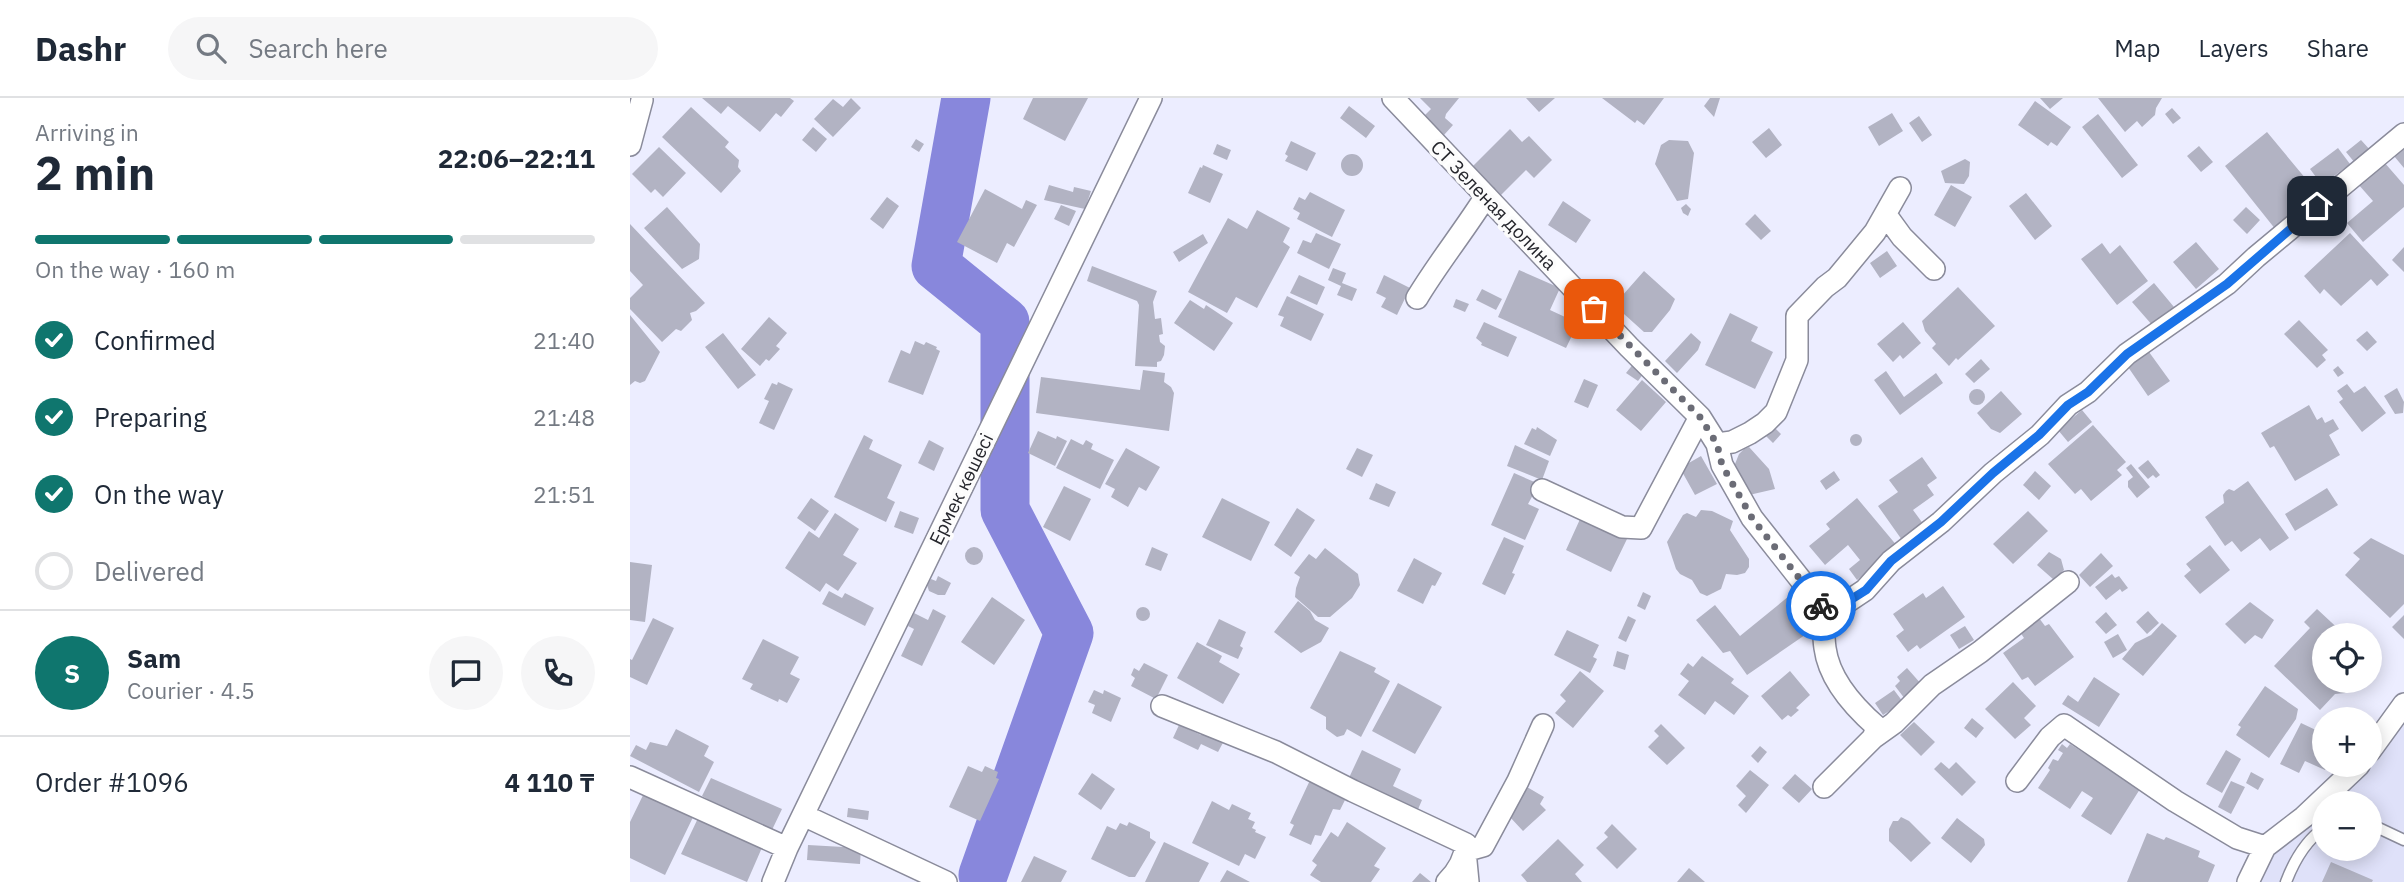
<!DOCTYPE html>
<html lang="en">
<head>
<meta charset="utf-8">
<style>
  body { margin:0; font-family:"IBM Plex Sans",sans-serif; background:#f6f6f7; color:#1f2937; height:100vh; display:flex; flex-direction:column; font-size:26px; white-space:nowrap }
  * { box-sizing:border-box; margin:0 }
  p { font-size:23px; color:#747a83 }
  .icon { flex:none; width:38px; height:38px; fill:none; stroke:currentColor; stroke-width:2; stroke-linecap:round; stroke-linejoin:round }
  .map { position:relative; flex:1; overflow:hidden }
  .panel { display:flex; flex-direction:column; background:#fff; width:630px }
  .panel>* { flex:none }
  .fabs { position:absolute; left:1682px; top:525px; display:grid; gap:14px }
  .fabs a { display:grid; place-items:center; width:70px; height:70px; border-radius:50%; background:#fff; box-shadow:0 4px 18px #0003; font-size:35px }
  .pin { position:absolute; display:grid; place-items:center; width:60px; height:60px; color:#fff; margin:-30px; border-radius:14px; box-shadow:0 4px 10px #0006 }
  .courier { position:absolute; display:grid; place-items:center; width:70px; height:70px; margin:-35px; border:5px solid #1a73e8; border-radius:50%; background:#fff; color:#222; box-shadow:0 2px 9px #0007 }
  .head em { font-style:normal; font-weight:700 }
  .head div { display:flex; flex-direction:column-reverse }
  .head { display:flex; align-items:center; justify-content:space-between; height:119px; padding:0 35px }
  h1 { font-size:46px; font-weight:700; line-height:52px }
  .bar { display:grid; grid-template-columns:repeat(4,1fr); gap:10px 7px; align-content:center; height:84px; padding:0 35px }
  .bar i { height:9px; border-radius:5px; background:#e0e1e3 }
  .bar .current { background:#0f766e }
  .bar p { grid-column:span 4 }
  .line { display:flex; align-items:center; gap:18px; padding:0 35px; border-top:2px solid #e0e1e3 }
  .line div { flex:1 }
  .round { display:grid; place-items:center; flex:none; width:74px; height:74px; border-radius:37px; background:#f6f6f7 }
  ol { padding:0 35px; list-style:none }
  li { display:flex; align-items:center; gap:21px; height:77px }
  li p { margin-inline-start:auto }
  li .icon { padding:7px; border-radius:50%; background:#0f766e; color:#fff; stroke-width:4 }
  li:last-child { color:#747a83 }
  li i { width:38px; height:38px; border:4px solid #e0e1e3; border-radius:50% }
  header { display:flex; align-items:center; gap:42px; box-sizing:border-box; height:98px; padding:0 35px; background:#fff; border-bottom:2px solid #e0e1e3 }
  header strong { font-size:33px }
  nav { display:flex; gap:38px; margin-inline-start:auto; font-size:24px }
  .search { width:490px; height:63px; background:#f6f6f7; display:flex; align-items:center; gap:18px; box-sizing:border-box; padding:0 24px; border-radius:38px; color:#747a83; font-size:26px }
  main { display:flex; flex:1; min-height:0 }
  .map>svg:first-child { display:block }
  .built { fill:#dfe1f9; fill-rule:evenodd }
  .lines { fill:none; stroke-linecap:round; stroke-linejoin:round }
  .river { stroke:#8887dc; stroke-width:49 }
  .building { fill:#b2b3c3 }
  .service-casing { stroke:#8a8b9b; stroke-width:13 }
  .minor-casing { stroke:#8a8b9b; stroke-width:24 }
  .service { stroke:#fff; stroke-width:10 }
  .minor { stroke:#fff; stroke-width:21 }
  .done { stroke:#6b6c76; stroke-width:7; stroke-dasharray:0 12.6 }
  .route { stroke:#1a73e8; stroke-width:9 }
  .labels { text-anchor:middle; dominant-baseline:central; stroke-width:7; stroke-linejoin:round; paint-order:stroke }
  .street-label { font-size:19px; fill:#26272d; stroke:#fcfcfc }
</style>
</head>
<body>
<header>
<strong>Dashr</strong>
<div class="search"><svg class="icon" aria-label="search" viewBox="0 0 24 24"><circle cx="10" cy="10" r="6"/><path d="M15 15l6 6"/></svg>Search here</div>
<nav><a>Map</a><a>Layers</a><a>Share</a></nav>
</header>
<main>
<section class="panel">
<div class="head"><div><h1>2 min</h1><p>Arriving in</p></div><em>22:06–22:11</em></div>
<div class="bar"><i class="current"></i><i class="current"></i><i class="current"></i><i></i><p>On the way · 160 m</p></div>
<ol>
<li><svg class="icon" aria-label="check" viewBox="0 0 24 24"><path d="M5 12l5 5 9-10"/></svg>Confirmed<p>21:40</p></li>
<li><svg class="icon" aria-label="check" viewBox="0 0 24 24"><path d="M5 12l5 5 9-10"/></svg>Preparing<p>21:48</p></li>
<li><svg class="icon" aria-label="check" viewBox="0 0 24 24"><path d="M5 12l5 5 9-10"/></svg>On the way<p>21:51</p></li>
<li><i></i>Delivered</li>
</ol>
<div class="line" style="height:126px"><b class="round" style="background:#0f766e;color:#fff">S</b><div><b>Sam</b><p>Courier · 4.5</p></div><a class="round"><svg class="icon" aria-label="chat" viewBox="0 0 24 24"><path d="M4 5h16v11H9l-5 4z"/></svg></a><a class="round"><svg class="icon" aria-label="phone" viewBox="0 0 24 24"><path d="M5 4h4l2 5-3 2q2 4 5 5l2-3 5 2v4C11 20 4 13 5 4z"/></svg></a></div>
<div class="line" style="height:91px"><div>Order #1096</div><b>4 110 ₸</b></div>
</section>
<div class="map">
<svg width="1774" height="784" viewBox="0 0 1774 784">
  <rect width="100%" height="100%" fill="#ecedff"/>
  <path class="built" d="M1774 606V784H1618L1635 749 1729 667H1740V653ZM1694 705H1740V751H1694Z"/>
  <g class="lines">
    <path class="river" d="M336 0 306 168 375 224V412L439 535 353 777"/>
  </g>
  <path class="building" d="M72 0H160L164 3 151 19 146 15 130 34 98 8 91 16Z
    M221 0 231 10 203 39 184 21 203 1 213 9Z
    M403 0H458L435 43 393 21Z
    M790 0H829L816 16 815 20 823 27 814 37 794 18 801 11Z
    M896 0H925L909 14Z
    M972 0H1034L1014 27 1007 22 1005 25Z
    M1080 0H1090L1084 19 1074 8Z
    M1410 0H1433L1420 11Z
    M1468 0H1532L1526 10 1525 17 1512 29 1507 23 1495 34Z
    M1405 3 1441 29 1427 48 1421 44 1418 48 1388 27Z
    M719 8 745 28 736 40 710 20Z
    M61 9 99 44 95 49 109 62 108 69 111 73 91 95 32 39Z
    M1542 10 1551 20 1543 26 1535 16Z
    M1262 15 1273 33 1249 48 1238 29Z
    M1468 16 1508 67 1492 80 1452 29Z
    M1289 18 1302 37 1292 44 1279 25Z
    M183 29 197 41 186 54 172 42Z
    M1139 30 1152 47 1136 60 1122 44Z
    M880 31 892 44 899 38 922 62 904 80 896 72 870 98 842 69Z
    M1637 34 1681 87 1658 107 1665 116 1646 132 1595 68Z
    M286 41 294 46 289 54 281 49Z
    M1039 42 1058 43 1064 55 1058 101 1047 103 1025 66 1031 47Z
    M1731 42 1741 53 1725 65 1716 54Z
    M661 43 686 55 677 73 655 63 658 58 655 56Z
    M587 46 601 52 597 62 583 56Z
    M1569 48 1583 64 1571 74 1557 58Z
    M29 49 56 75 33 99 25 91 21 95 2 76Z
    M1774 49V70L1764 58Z
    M1708 50 1720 66 1692 87 1680 71Z
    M711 67a11 11 0 1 1 22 0a11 11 0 1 1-22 0Z
    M1335 61 1340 64 1339 78 1334 86 1315 85 1311 73Z
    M1754 64 1774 87V109L1733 144 1717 125 1743 103 1728 86Z
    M573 67 593 76 580 105 558 95 570 69 572 70Z
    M419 87 443 94 444 89 461 93 455 111 414 102Z
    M1321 87 1342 99 1325 129 1304 117Z
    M355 91 392 111 396 102 407 107 384 149 377 145 367 165 327 144Z
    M680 94 715 112 702 139 667 121 670 115 663 111 669 99 675 102Z
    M1396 95 1422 128 1405 142 1379 108Z
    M257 99 269 108 253 131 240 121Z
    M933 103 961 122 946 145 918 127Z
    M1056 106 1061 111 1058 118 1053 115 1051 110Z
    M431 107 446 113 439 128 424 121Z
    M37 109 70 146 69 161 52 171 14 130Z
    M1616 109 1630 122 1617 136 1603 122Z
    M627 112 660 130 653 144 660 149 627 210 606 199 597 215 558 194 598 120 617 131Z
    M1125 116 1141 133 1131 142 1115 126Z
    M0 126 75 205 66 213 60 215 62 222 51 233 46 231 32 244 0 211V200L13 187 0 173Z
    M686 135 711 146 699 171 667 155 673 142 681 145Z
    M1720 135 1759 177 1747 188 1741 181 1711 208 1694 191 1690 196 1674 178Z
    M573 136 578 145 549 164 543 154Z
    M1566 144 1589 171 1566 191 1543 164Z
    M1472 145 1480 156 1490 147 1518 183 1487 207 1451 161Z
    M1774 149V174L1762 162Z
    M1257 153 1267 168 1250 180 1240 165Z
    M462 168 527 193 523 204 525 221 531 220 533 236 529 237 530 244 535 248 534 257 531 263 527 264V269L505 268 509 207 507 203 457 183Z
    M703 170 716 175 712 185 727 191 722 203 707 197 711 188 698 182Z
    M889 172 930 190 920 212 948 225 936 250 868 219Z
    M1014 173 1045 201 1040 212 1022 234H1014L984 207Z
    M669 177 695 189 687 207 660 195Z
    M754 177 780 190 767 217 751 209 756 200 746 195Z
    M1524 185 1544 209 1523 228 1502 204Z
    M1328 189 1365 228 1328 262 1326 260 1319 268 1302 250 1306 246 1295 233 1292 223Z
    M852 191 872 201 866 212 846 202Z
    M657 198 694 216 681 243 650 228 654 219 648 217Z
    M826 201 839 206 835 214 823 209Z
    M560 202 574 211 576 207 603 225 584 253 544 225Z
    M1100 215 1128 229 1121 243 1143 254 1125 291 1075 267Z
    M0 217 30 254 15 283 10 285 5 283 0 287Z
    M139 219 157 235 146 248 150 251 139 263 136 261 130 268 111 251Z
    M1669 222 1698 252 1692 257 1696 262 1687 270 1654 236Z
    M854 224 887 239 878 259 851 247 852 245 846 240Z
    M1273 224 1291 245 1273 261 1270 257 1263 264 1247 246Z
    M1737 233 1747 244 1737 253 1726 242Z
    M93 235 126 277 108 291 75 249Z
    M1061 235 1071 244 1068 252 1047 275 1035 263Z
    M285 243 294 247 296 244 307 249 306 251 310 253 293 297 258 284 271 252 280 256Z
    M1519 254 1540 283 1518 298 1498 269Z
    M1351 261 1360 271 1344 285 1335 276Z
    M1004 265 1016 272 1008 283 996 275Z
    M1708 268 1714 275 1708 279 1703 272Z
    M513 272 535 275 534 284 541 289 544 295 539 333 406 315 411 279 510 292Z
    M1256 273 1274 299 1306 275 1313 285 1270 317 1244 282Z
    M954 281 968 287 958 310 944 304Z
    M1012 282 1036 304 1011 333 986 312Z
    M148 284 163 291 144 332 129 325 139 303 134 301 142 285 147 287Z
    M1717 286 1724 295 1735 288 1756 315 1732 334 1709 304 1713 301 1707 293Z
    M1767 290 1774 304 1773 315 1765 316 1754 298Z
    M1339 299a8 8 0 1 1 16 0a8 8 0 1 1-16 0Z
    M1371 293 1392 316 1370 335 1361 331 1347 315Z
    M1679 307 1687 322 1692 319 1695 325 1703 321 1709 331 1699 337 1710 357 1665 383 1644 348 1640 350 1631 335Z
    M1452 312 1462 324 1438 344 1428 332Z
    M1141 326 1151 336 1143 345 1133 335Z
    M1463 327 1496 364 1487 372 1492 377 1461 403 1451 391 1445 396 1418 366Z
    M907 329 927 342 920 358 894 346 902 330 906 332Z
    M408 333 426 341 427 338 437 343 425 368 398 355Z
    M1220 342a6 6 0 1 1 12 0a6 6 0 1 1-12 0Z
    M234 337 243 342 239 351 272 367 257 400 265 404 256 424 204 399Z
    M441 341 453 347 456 342 463 346 461 351 484 362 470 391 426 370Z
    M299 342 314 350 304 373 288 365Z
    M885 347 919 363 912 382 877 368Z
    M1119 349 1139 371 1145 391 1119 397 1103 371 1109 356 1114 351Z
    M496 350 530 369 516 393 509 389 498 409 481 399 485 391 475 386Z
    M727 350 743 357 732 379 716 371Z
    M1071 358 1087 386 1065 397 1050 370Z
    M1292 359 1307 380 1297 387 1304 397 1283 412 1294 427 1272 442 1248 408 1268 394 1259 382Z
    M1518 362 1530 377 1526 380 1523 377 1518 381 1508 370Z
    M1501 366 1520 389 1507 400 1498 389V383L1503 379 1496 370Z
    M1204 373 1210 382 1196 392 1190 383Z
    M1405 373 1421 388 1409 402 1393 387Z
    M884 375 909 386 898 406 909 411 895 442 861 427Z
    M1618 383 1659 440 1640 453 1630 440 1611 454 1602 443 1595 448 1575 419 1594 405 1593 397 1596 393 1599 391 1604 393Z
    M746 385 766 394 759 409 739 401Z
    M434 388 461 401 440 443 413 429Z
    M1697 390 1708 407 1665 433 1655 416Z
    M181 400 199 413 185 433 167 420Z
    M592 400 640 424 621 463 572 439Z
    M1227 400 1268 449 1227 482 1219 471 1230 462 1218 447 1195 467 1179 448 1200 431 1196 426Z
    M667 410 685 422 661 459 644 447Z
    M1071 412 1082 413 1103 423 1100 432 1119 461V469L1115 475 1107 477 1096 476 1091 491 1077 498 1070 495 1062 482 1050 476 1046 471 1037 444 1053 417 1057 415 1066 419Z
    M270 413 289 420 283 436 264 429Z
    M1398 413 1418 433 1383 466 1363 446Z
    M205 415 229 431 213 457 227 465 208 493 196 485 190 494 155 470 179 433 189 440Z
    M951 419 997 441 981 474 936 452Z
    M874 439 894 448 882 475 885 476 875 497 852 486Z
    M1741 440 1774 457V506L1760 520 1715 477 1730 461 1723 455Z
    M1580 447 1600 472 1570 496 1554 478 1561 472 1556 466Z
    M522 449 538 456 531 473 515 467Z
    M335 458a9 9 0 1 1 18 0a9 9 0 1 1-18 0Z
    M695 450 728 476 730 487 722 500 700 519H688L665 499 666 490 670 479 664 475 679 456 686 461Z
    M1419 454 1431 461 1434 472 1424 482 1407 467Z
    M1471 455 1483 468 1460 489 1449 477Z
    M784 460 812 475 805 488 802 487 793 506 767 493Z
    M0 464 22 467 15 524 0 522Z
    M1482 476 1485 480 1489 478 1498 490 1492 494 1490 491 1476 502 1465 489Z
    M308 478 321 485 315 497H308L299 493 297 487 301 481 306 483Z
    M1313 488 1335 519 1290 551 1287 547 1278 554 1266 538 1274 532 1263 516 1293 495 1296 500Z
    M199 493 212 500 215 495 244 510 235 528 192 506Z
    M1013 494 1021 498 1015 512 1007 508Z
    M1164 494 1172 497 1174 508 1188 528 1117 577 1100 553 1093 555 1066 522 1085 507 1110 538Z
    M362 499 395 522 364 567 331 544Z
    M668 503 680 513 685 522 699 530 691 544 671 555 644 534Z
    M1620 504 1644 522 1632 541 1625 537 1615 546 1595 526Z
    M506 516a7 7 0 1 1 14 0a7 7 0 1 1-14 0Z
    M303 511 316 518 292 568 271 558 284 531 278 528 284 515 298 522Z
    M1687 511 1715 537H1694V583H1722L1715 595 1705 596 1690 612 1644 568 1680 530 1674 524Z
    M1518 513 1529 525 1517 536 1506 524Z
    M1476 514 1487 527 1476 536 1465 524Z
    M1774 517V541L1762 529Z
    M998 518 1006 522 996 544 988 540Z
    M23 520 44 530 17 587 0 579V561L2 562Z
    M1409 520 1415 528 1419 526 1444 559 1405 588 1398 579 1392 582 1373 555 1394 540 1390 534Z
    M589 521 616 534 610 548 613 550 608 561 576 547Z
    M1532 525 1547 538 1513 578 1492 561 1505 545 1521 537Z
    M1335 528 1344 542 1329 551 1320 537Z
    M937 532 969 547 963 559 967 561 960 575 924 557Z
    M1488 536 1497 552 1483 560 1474 544Z
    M133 541 169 559 160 576 170 581 157 605 149 601 148 604 120 591 123 586 112 581Z
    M567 544 592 558 589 564 610 576 593 606 547 580Z
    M710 553 746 570 744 574 760 583 731 639 717 631 714 637 707 639 696 631V619L680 610Z
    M987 553 999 557 995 572 983 568Z
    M1072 558 1104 581 1101 585 1119 598 1104 617 1085 603 1075 617 1048 597 1059 583 1050 576 1058 565 1063 569Z
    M514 565 538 577 526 601 501 588 505 580 501 577 504 570 509 573Z
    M1277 570 1292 587 1275 601 1265 588 1270 583 1267 579Z
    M950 573 974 593 943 630 925 615 936 603 930 597Z
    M1160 573 1180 597 1166 610 1169 612 1161 619 1158 617 1152 622 1131 598Z
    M1464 579 1490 596 1469 629 1432 606 1438 597 1448 604Z
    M1383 584 1406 608 1394 620 1401 627 1385 641 1355 611Z
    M768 585 812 609 785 656 742 633Z
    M1635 588 1668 611 1666 621 1639 660 1606 637 1611 629 1608 627Z
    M464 592 473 596 474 592 491 600 481 624 462 615 465 607 458 604Z
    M1264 592 1273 604 1253 617 1245 605Z
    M1342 620 1354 630 1346 640 1334 630Z
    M1284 624 1305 644 1291 658 1270 637Z
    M1671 625 1690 634 1685 644 1694 649V667H1698L1695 672 1675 663 1669 675 1650 666Z
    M1031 626 1055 650 1037 667 1018 649 1029 638 1024 633Z
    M549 627 571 637 574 631 595 641 588 654 571 646 568 652 543 640Z
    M46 631 79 648 74 658 84 664 69 694 0 658 6 647 16 652 20 644 37 648Z
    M1432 646 1437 650 1440 646 1510 691 1481 737 1451 718 1463 700 1452 693 1440 711 1408 690 1420 672 1418 670 1423 661 1428 663 1433 655 1428 652Z
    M1130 648 1137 654 1128 665 1121 658Z
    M732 652 771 671 763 688 792 702 786 716 717 684Z
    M1596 652 1611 661 1592 695 1576 686Z
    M1311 664 1319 671 1326 664 1346 684 1332 698 1304 671Z
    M338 668 352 674 355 668 368 674 366 680 369 681 350 723 319 709Z
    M1120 672 1139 687 1116 715 1108 707 1116 698 1106 688Z
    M1621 674 1634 681 1628 692 1616 685Z
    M462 675 485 691 471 712 448 696Z
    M1165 676 1182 691 1169 705 1152 690Z
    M81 680 152 711 141 734 76 704 77 701 72 698Z
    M681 680 706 692 704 696 715 702 710 712 703 711 691 738 685 737 681 747 659 737 664 727 660 725Z
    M1601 683 1615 689 1601 716 1588 709Z
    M17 689 66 713 35 777 0 760V724Z
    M897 689 914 699 910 706 916 712 893 733 879 718Z
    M582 703 599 712 602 706 621 715 618 721 625 724 622 730 626 732 625 734 636 739 625 761 615 756 609 768 562 745Z
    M218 710 239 713 238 722 217 719Z
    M70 716 134 745 117 784 51 756Z
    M1271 719 1279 723 1301 745 1281 764 1259 743V731L1263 723H1268Z
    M1327 720 1354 741 1355 747 1341 765 1311 740Z
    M499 724 520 734V740L526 744 505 779H499L461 761 477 728 486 732 490 725 497 728Z
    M717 724 756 750 744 768 750 771 741 784H691L680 777 687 767 682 763 701 734 708 739Z
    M982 726 1007 751 987 771 966 750 978 739 974 735Z
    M1517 735 1534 742 1536 739 1570 753 1568 759 1585 767 1578 784H1497Z
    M928 741 954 767 945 776 952 784H897L891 777Z
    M534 744 579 765 569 784H515Z
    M178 747 231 750 230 766 177 762Z
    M404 758 437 773 431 784H391Z
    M1701 764 1743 782 1742 784H1692Z
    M1059 770 1075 784H1047Z
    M597 772 620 784H590Z
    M790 775 801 784H782Z"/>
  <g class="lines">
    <defs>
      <path id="service" d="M1740 726 1774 742
        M1656 784C1664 763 1675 743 1694 730"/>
      <path id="minor" d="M763 0 999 249 1070 319 1087 346 1092 367 1122 420 1193 510
        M0 47 12 2
        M1256 117 1272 139 1304 171
        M787 200C808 165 834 133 856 98
        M1087 346 1102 344 1120 335 1135 325 1146 314 1167 262V218L1195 189 1207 180 1245 134 1270 90
        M912 392 992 429 1011 430 1070 319
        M532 608 646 654 723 693 836 746C835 760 827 774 817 784
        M1243 640 1264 625 1302 587 1350 554 1438 484
        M1740 653 1774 606
        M0 679 157 750
        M1387 683 1420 639 1434 627 1545 703 1607 740 1635 749
        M1194 689 1243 640 1247 629C1224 609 1199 581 1195 550 1193 537 1194 523 1193 510L1217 504 1235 492 1261 463 1311 424 1363 375 1410 337 1438 307 1458 294 1497 256 1597 186 1626 159 1774 36
        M173 717 316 784
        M143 784 157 750 521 0
        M838 784 835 753 853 748 888 683 913 627
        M1618 784 1635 749 1674 719 1729 667"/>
    </defs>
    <use href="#service" class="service-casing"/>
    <use href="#minor" class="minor-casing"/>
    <use href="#service" class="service"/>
    <use href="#minor" class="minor"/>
  </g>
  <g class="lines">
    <path class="done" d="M964 211 1070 319 1087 346 1092 367 1122 420 1191 508"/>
    <path class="route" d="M1191 508 1194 510 1217 504 1236 492 1261 463 1311 424 1363 375 1409 337 1438 307 1458 294 1497 256 1597 186 1687 108"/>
  </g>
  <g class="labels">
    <g class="street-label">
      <text transform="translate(864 107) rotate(46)">СТ Зеленая долина</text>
      <text transform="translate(331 391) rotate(-64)">Ермек көшесі</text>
    </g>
  </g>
</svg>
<div class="fabs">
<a><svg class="icon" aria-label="locate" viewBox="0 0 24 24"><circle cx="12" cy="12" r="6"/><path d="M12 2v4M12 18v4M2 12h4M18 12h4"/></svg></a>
<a>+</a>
<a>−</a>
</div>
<div class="pin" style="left:964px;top:211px;background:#ea580c"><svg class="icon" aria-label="bag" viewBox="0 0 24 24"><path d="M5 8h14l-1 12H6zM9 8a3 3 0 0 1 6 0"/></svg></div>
<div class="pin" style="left:1687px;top:108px;background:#1f2937"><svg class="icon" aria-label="home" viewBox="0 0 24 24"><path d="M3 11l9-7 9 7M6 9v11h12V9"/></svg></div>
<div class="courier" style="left:1191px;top:508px"><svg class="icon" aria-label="bike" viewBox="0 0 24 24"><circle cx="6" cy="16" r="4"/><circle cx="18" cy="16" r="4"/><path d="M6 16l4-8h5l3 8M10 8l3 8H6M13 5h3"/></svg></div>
</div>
</main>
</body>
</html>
